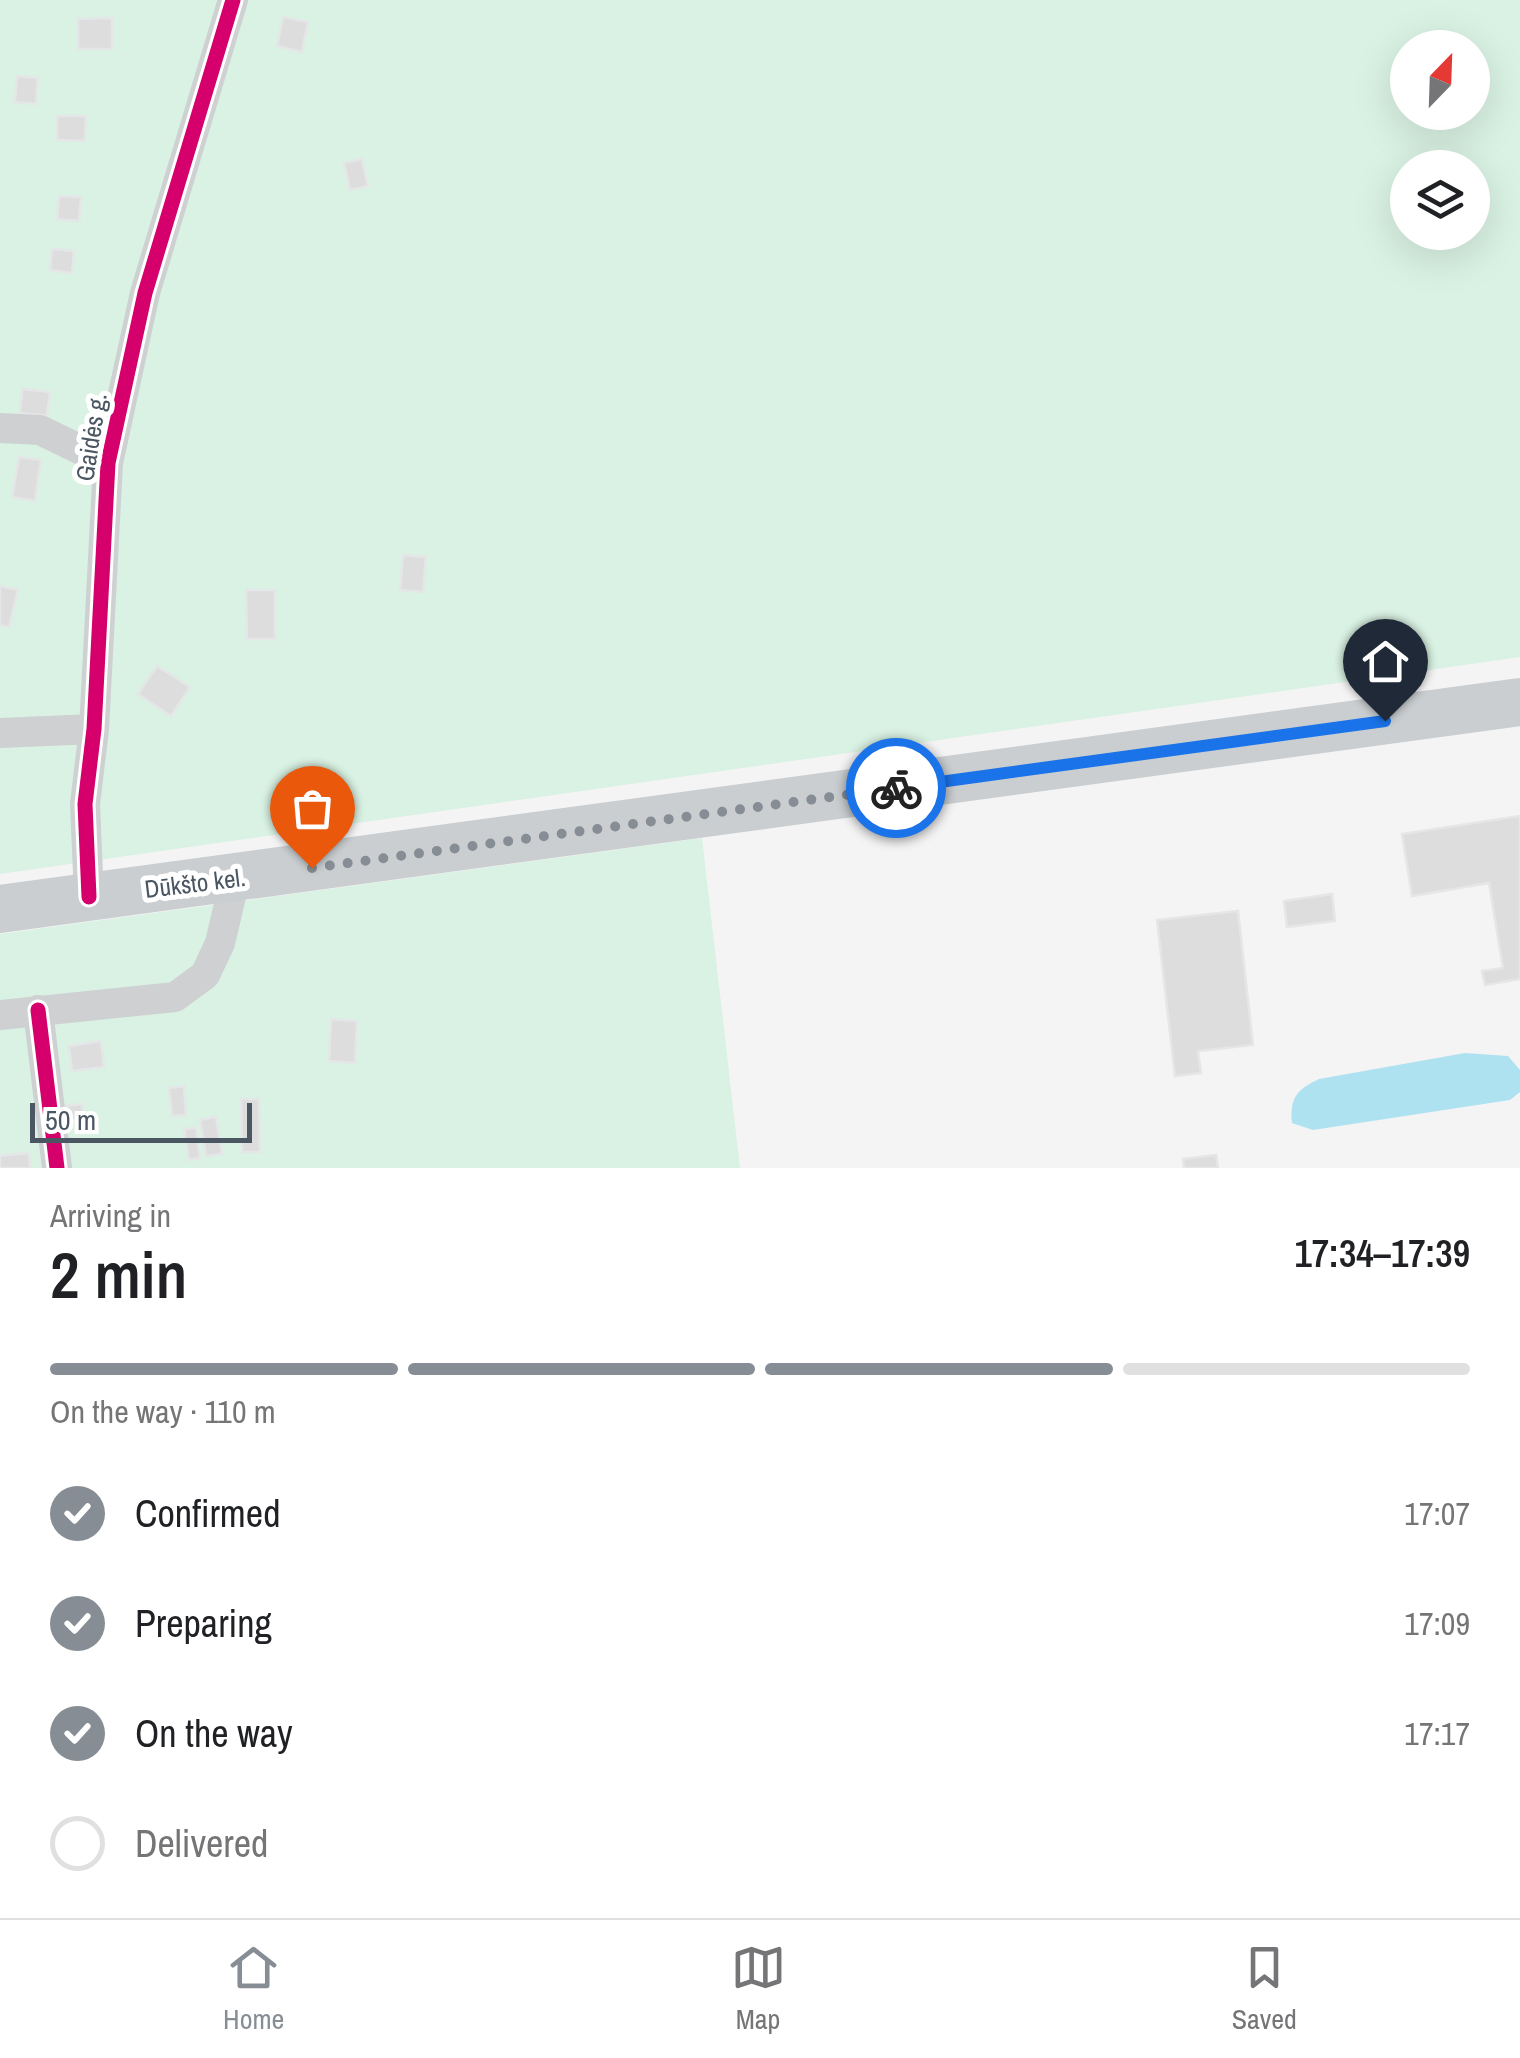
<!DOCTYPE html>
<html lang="en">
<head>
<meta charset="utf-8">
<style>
  body { margin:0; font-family:"Archivo Narrow",sans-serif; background:#f2f2f2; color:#202124; height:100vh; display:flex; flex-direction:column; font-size:38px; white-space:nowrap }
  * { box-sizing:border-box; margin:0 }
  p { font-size:32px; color:#757577 }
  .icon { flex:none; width:55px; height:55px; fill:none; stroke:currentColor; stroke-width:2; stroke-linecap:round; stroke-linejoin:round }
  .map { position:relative; height:1168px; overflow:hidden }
  .details { display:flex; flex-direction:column; background:#fff; flex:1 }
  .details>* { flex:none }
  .needle { width:65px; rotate:23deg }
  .tools { position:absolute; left:1390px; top:30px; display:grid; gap:20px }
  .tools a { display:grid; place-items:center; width:100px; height:100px; border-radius:50%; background:#fff; box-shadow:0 10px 40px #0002; font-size:50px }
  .scale { position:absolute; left:30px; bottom:25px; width:222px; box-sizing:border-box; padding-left:10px; border:5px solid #4a5661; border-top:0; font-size:28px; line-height:35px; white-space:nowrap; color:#4a5661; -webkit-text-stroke:8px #fff; paint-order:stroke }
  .pin { position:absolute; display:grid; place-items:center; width:85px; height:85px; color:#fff; margin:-102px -42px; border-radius:50% 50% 50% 0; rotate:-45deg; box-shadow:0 0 10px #0007 }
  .pin .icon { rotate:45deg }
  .courier { position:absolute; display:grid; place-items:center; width:100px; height:100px; margin:-50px; border:8px solid #1a73e8; border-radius:50%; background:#fff; color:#222; box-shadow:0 2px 12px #0007 }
  .headline em { font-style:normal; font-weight:600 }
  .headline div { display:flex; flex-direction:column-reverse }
  .headline { display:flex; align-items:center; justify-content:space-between; height:170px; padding:0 50px }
  h1 { font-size:65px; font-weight:600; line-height:75px }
  .bar { display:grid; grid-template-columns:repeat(4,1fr); gap:15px 10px; align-content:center; height:120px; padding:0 50px }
  .bar i { height:12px; border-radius:8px; background:#e0e0e0 }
  .bar .current { background:#868d94 }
  .bar p { grid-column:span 4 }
  ol { padding:0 50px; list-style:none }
  li { display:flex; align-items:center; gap:30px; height:110px }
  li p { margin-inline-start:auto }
  li .icon { padding:10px; border-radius:50%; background:#868d94; color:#fff; stroke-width:4 }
  li:last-child { color:#757577 }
  li i { width:55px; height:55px; border:5px solid #e0e0e0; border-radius:50% }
  .tabs { display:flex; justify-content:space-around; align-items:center; height:140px; border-top:2px solid #e0e0e0; background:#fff; font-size:28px; color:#757577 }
  .tabs a { display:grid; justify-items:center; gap:5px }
  .tabs .current { color:#868d94 }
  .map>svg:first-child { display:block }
  .green { fill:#d9f2e3; fill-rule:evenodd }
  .water { fill:#aee2f0 }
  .building { fill:#ddddde; stroke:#e5e6e7; stroke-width:2.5 }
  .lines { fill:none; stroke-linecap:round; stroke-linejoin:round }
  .street { stroke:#ced0d2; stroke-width:30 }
  .primary { stroke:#caced1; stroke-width:48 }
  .cycleway-casing { stroke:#fff; stroke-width:21 }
  .cycleway { stroke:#d6006c; stroke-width:15 }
  .done { stroke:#868d94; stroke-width:10; stroke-dasharray:0 18 }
  .route { stroke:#1a73e8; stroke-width:12 }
  .labels { text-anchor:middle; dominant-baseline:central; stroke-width:10; stroke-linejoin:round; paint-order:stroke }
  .street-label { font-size:25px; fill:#4a5661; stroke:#fff }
</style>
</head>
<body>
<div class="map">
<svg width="1520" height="1168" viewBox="0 0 1520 1168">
  <rect width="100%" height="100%" fill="#f4f4f4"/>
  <path class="green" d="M0 0H1520V657L0 874ZM1408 48H1472V112H1408ZM1408 168H1472V232H1408Z
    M702 838 740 1168H0V934Z"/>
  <path class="water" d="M1465 1053 1508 1056 1520 1070V1092L1510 1100 1313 1130 1292 1123C1289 1099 1297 1089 1319 1079Z"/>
  <path class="building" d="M283 17 308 22 302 52 277 46Z
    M112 18V49H78V19Z
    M17 76 38 78 36 104 15 102Z
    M57 116H86L85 141 57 140Z
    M362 159 368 186 350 190 344 163Z
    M59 196 81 197 79 221 57 219Z
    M52 249 74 251 72 273 50 270Z
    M22 389 50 392 47 416 20 413Z
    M19 457 41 460 35 501 12 497Z
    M403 555 426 557 423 592 400 590Z
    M0 586 18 590 9 627 0 625Z
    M246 590H275V639H247Z
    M157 666 190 687 171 716 138 694Z
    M1520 816V979L1485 985 1482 971 1503 968 1489 883 1412 896 1402 834Z
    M1332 894 1335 921 1287 927 1284 901Z
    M1238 911 1253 1045 1198 1051 1201 1073 1175 1076 1157 920Z
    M331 1019 357 1021 355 1063 329 1061Z
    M101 1041 104 1067 72 1071 69 1046Z
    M184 1086 186 1115 172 1116 169 1088Z
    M241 1099H259L260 1152H242Z
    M82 1104 84 1119 66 1122 64 1106Z
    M216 1117 222 1154 206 1156 200 1120Z
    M196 1128 200 1158 189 1160 184 1129Z
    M29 1153 30 1168H0V1156Z
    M1216 1155 1218 1168H1184L1183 1159Z"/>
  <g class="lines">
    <path class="street" d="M0 428 40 430 108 463
      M0 733 94 729
      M89 897 85 804 94 729 108 463 145 293 233 0
      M38 1010 57 1168
      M0 1015 175 997 205 975 220 943 235 879"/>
    <path class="primary" d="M0 909 1520 702"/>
    <defs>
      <path id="cycleway" d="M89 897 85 804 94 729 108 463 145 293 233 0
        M38 1010 57 1168"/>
    </defs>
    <use href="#cycleway" class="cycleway-casing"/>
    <use href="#cycleway" class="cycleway"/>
  </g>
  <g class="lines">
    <path class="done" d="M312 868 896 788"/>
    <path class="route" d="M896 788 1385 721"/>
  </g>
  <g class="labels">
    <g class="street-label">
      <text transform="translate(91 437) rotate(-81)">Gaidės g.</text>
      <text transform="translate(195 883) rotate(-7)">Dūkšto kel.</text>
    </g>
  </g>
</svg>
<div class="tools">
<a><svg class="needle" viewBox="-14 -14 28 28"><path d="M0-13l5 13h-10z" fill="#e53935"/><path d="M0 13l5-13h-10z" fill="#757577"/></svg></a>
<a><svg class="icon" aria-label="layers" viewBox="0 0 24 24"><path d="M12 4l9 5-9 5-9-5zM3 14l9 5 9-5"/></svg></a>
</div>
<div class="scale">50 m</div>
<div class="pin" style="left:312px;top:868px;background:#ea580c"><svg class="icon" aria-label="bag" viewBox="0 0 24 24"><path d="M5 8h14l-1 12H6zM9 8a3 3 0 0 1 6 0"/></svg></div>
<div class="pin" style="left:1385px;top:721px;background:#1f2937"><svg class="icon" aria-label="home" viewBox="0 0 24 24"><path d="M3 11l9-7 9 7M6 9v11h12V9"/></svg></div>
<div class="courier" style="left:896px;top:788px"><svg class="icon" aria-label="bike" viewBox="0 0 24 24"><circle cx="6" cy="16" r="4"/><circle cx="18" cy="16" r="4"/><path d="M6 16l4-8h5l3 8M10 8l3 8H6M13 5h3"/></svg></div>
</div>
<section class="details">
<div class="headline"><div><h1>2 min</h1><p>Arriving in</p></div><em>17:34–17:39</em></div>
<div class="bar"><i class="current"></i><i class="current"></i><i class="current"></i><i></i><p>On the way · 110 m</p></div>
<ol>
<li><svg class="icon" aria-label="check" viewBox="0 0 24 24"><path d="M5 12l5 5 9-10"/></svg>Confirmed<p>17:07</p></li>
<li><svg class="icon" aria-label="check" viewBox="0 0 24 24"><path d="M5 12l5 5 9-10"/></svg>Preparing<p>17:09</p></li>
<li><svg class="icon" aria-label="check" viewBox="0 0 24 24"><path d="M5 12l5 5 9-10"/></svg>On the way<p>17:17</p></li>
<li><i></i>Delivered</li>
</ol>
</section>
<nav class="tabs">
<a class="current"><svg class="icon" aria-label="home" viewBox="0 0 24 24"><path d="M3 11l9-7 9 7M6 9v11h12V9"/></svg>Home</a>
<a><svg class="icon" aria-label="map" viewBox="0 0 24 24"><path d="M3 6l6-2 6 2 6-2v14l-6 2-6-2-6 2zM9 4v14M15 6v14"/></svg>Map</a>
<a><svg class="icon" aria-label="saved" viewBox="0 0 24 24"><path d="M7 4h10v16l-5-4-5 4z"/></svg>Saved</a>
</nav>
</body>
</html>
